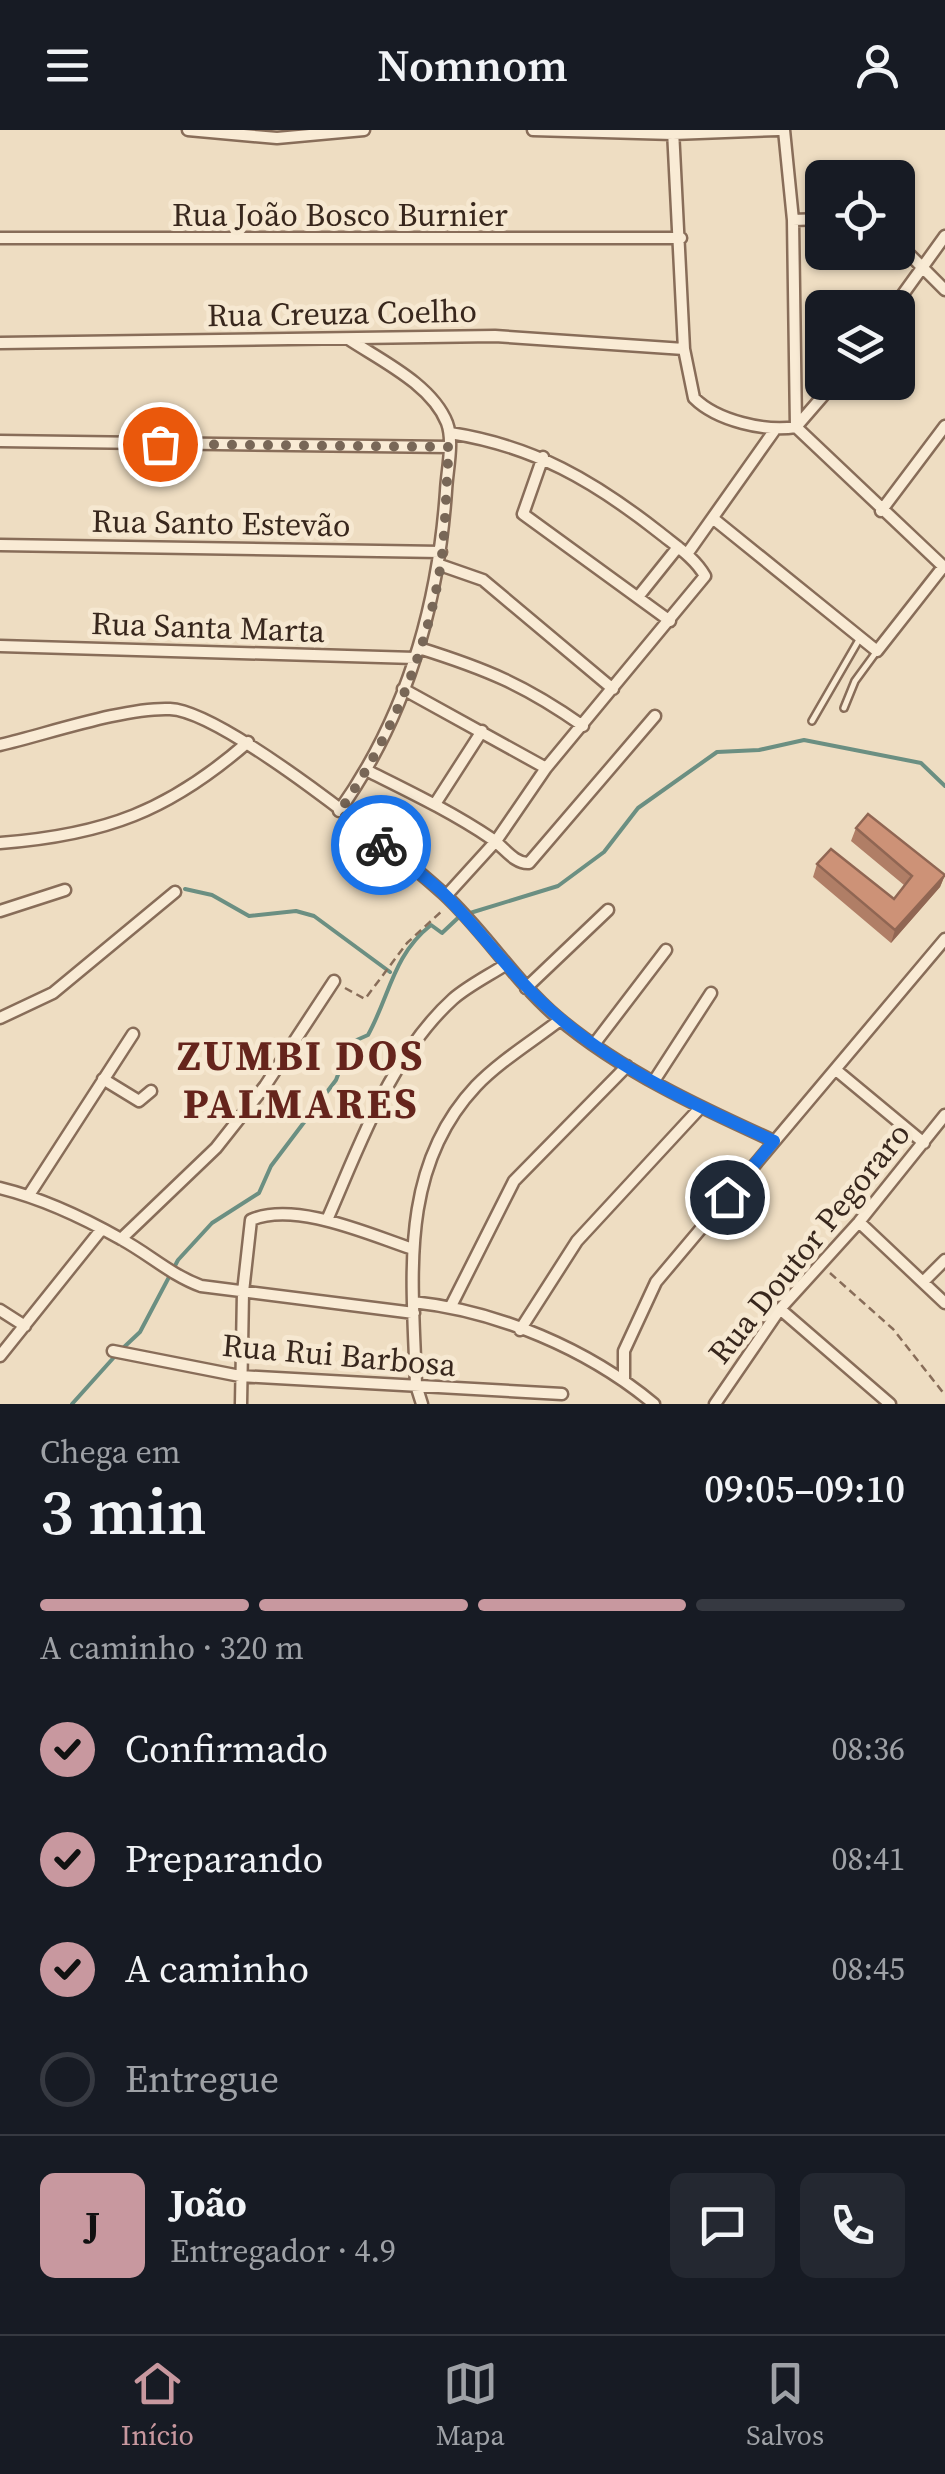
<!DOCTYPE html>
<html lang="pt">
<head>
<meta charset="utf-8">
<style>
  body { margin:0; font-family:"Source Serif 4",serif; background:#242831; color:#f1f3f6; height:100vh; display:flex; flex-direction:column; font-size:38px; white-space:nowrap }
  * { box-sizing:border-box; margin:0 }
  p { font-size:32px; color:#9ea1a6 }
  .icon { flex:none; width:55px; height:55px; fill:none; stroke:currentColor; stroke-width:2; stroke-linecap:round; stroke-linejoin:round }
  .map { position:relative; height:1274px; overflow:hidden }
  .panel { display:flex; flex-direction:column; background:#171b24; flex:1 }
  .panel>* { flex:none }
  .tools { position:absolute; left:805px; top:30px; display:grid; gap:20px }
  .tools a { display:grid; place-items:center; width:110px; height:110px; border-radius:15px; background:#171b24; box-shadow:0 2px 8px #0004; font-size:50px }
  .pin { position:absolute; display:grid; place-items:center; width:85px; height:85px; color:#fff; margin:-42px; border:5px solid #fff; border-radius:50%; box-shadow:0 2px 10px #0007 }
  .courier { position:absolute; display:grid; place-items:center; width:100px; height:100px; margin:-50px; border:8px solid #1a73e8; border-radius:50%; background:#fff; color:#222; box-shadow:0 2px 12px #0007 }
  .overview em { font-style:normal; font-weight:600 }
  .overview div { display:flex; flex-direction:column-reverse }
  .overview { display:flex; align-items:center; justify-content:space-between; height:170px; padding:0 40px }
  h1 { font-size:65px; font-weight:600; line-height:75px }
  .bar { display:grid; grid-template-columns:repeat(4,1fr); gap:15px 10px; align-content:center; height:120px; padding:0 40px }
  .bar i { height:12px; border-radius:8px; background:#363941 }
  .bar .on { background:#c8989f }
  .bar p { grid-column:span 4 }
  .line { display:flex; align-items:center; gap:25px; padding:0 40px; border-top:2px solid #363941 }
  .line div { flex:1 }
  .round { display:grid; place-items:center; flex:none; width:105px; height:105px; border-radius:15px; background:#242831 }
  ol { padding:0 40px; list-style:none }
  li { display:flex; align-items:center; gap:30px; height:110px }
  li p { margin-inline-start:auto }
  li .icon { padding:10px; border-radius:50%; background:#c8989f; color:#111; stroke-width:4 }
  li:last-child { color:#9ea1a6 }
  li i { width:55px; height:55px; border:5px solid #363941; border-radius:50% }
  header { display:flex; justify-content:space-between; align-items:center; height:130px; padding:0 40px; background:#171b24; font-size:45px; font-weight:600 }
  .menu { display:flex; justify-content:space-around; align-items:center; height:140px; border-top:2px solid #363941; background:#171b24; font-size:28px; color:#9ea1a6 }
  .menu a { display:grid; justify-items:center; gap:5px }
  .menu .on { color:#c8989f }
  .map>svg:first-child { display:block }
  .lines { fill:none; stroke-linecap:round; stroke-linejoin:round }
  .stream { stroke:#6b8f82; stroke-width:4 }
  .service-casing { stroke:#886d59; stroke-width:10 }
  .minor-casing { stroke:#886d59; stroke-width:15 }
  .path { stroke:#886d59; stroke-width:2.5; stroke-dasharray:8 5; stroke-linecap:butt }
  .service { stroke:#f9ebd5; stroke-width:5 }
  .minor { stroke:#f9ebd5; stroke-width:10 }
  .wall { fill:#b07e66 }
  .shaded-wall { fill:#906653 }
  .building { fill:#cd9277; stroke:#906653; stroke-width:2.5 }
  .done { stroke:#786757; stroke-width:10; stroke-dasharray:0 18 }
  .route { stroke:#1a73e8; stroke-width:12 }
  .labels { text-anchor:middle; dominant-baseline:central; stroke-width:10; stroke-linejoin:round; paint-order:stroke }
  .street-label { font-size:32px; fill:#38271d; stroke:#f6e8d1 }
  .district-label { font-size:42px; font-weight:bold; letter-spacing:2.5px; fill:#65241c; stroke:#f6e8d1 }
</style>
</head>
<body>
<header><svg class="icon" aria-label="menu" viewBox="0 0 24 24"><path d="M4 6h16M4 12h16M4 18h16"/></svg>Nomnom<svg class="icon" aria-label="person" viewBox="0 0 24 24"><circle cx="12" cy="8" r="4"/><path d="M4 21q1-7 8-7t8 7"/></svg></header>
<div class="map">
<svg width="945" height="1274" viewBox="0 0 945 1274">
  <rect width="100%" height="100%" fill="#eeddc2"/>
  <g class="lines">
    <path class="stream" d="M185 759 212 765 249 786 296 781 314 786 390 842
      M470 783 558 756 604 722 638 678 717 622 759 620 804 610 921 633 945 656
      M122 1219 140 1202 178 1130 212 1093 259 1063 271 1036 336 950 350 913 368 905C390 865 393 825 431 795L442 803 460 786
      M72 1274 116 1225"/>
    <defs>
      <path id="service" d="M844 578 855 551 877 521
        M812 591 860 508"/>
      <path id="minor" d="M188 0 277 8 364 0
        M533 0 673 4 778 0
        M673 0 684 219 694 268C717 291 766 302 796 297
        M784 0 793 90 796 297 945 438
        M793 90 822 89
        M0 108H681
        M898 113 945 160
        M893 178 945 106
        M0 213 495 206 684 219
        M796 297 835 252
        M0 311 449 317
        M543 327 523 384 670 491
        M881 381 945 296
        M715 390 877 521 943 437
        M0 415 441 422
        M687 424 774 301
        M440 435 483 450 613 559
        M638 467 678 417
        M0 516 415 528
        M419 518C486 539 525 555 583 596
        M403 559 546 638
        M0 615C47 604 125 577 170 579 224 581 399 723 444 764 485 802 514 850 557 887 621 941 699 977 774 1011
        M368 641C410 662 452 682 492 709 504 717 514 734 529 733L655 586
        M435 674 482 601
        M339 681C406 587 438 476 446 361 447 340 454 312 447 293 432 255 382 231 350 210
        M0 713C105 705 169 681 248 612
        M446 766 496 711 546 638 705 446C695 428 676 416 660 403 594 351 534 316 450 303
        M0 781 65 760
        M526 858 608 780
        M0 888 53 863 175 762
        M595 913 666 820
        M836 940 924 1013
        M103 949 139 971 151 961
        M654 951 711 863
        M0 1058C41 1068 84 1088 121 1109 149 1124 171 1145 201 1156L414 1183
        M29 1065 133 904
        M327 1090C360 1015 391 925 453 869 468 856 488 846 505 835
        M859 1092 945 1173
        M121 1109 216 1018 265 956 334 851
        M923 1152 945 1130
        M413 1172C498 1181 588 1219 654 1274
        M451 1176 514 1051 627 936
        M780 1179 890 1274
        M0 1180 25 1196
        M520 1200 577 1111 700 978
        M113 1221 240 1246 562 1264
        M0 1226 101 1100
        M624 1250V1221L656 1152 945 809
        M241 1274 243 1162 251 1090C295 1071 368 1104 410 1118
        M422 1274 416 1255C413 1151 397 1040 476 956 500 931 533 911 560 890
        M715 1274 780 1179 859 1092 945 985"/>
    </defs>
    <use href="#service" class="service-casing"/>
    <use href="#minor" class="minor-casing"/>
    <path class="path" d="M345 858 365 869 407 813 443 780
      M830 1143 893 1199 945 1265"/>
    <use href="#service" class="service"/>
    <use href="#minor" class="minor"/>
  </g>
  <path class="wall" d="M856 698 945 745 940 757 891 813 813 747 817 734 894 769 904 755 851 711Z"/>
  <path class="shaded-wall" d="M945 745 940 757 891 813 895 800Z"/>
  <path class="building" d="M868 684 945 745 895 800 817 734 831 719 894 769 912 746 856 698Z"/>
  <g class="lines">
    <path class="done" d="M160 314 449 317C446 355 446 395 441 433 428 520 390 610 339 682L381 715"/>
    <path class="route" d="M381 715C403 732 428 747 447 767 485 806 515 850 556 885 618 940 699 977 774 1011L727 1067"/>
  </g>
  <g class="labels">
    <g class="street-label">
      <text x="340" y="85">Rua João Bosco Burnier</text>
      <text transform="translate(342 183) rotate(-1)">Rua Creuza Coelho</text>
      <text transform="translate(221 393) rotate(1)">Rua Santo Estevão</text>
      <text transform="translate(208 497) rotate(2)">Rua Santa Marta</text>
      <text transform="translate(809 1113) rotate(-51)">Rua Doutor Pegoraro</text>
      <text transform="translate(339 1225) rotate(5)">Rua Rui Barbosa</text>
    </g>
    <g class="district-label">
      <text x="301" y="925">ZUMBI DOS<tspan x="301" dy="48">PALMARES</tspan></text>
    </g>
  </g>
</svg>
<div class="tools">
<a><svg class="icon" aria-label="locate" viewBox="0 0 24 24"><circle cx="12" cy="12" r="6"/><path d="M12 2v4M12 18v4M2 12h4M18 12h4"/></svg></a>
<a><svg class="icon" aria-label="layers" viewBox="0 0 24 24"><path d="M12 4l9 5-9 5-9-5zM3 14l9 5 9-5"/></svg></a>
</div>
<div class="pin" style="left:160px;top:314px;background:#ea580c"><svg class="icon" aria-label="bag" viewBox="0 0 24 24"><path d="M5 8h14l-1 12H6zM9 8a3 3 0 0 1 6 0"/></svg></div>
<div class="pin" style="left:727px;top:1067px;background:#1f2937"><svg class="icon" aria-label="home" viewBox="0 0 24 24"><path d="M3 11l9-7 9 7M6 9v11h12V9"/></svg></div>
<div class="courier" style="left:381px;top:715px"><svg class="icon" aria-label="bike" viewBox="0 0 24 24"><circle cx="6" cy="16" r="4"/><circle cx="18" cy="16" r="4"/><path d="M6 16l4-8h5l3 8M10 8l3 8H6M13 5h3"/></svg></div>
</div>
<section class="panel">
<div class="overview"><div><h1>3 min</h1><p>Chega em</p></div><em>09:05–09:10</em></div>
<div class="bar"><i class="on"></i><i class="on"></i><i class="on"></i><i></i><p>A caminho · 320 m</p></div>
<ol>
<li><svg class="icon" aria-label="check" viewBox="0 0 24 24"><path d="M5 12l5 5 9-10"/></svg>Confirmado<p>08:36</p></li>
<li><svg class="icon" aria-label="check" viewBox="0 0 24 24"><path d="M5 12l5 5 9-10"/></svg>Preparando<p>08:41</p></li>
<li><svg class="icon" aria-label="check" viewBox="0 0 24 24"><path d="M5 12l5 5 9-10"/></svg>A caminho<p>08:45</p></li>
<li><i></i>Entregue</li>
</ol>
<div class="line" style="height:180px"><b class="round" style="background:#c8989f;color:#111">J</b><div><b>João</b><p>Entregador · 4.9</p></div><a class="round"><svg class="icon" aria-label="chat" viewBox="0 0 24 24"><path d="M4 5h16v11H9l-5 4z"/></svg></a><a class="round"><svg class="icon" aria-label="phone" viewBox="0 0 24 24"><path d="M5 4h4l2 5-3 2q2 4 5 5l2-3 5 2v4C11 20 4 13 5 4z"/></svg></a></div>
</section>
<nav class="menu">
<a class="on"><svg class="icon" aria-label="home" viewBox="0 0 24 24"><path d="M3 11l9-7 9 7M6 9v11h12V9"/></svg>Início</a>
<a><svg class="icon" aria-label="map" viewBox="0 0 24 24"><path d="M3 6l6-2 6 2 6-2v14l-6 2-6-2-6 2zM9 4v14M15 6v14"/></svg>Mapa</a>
<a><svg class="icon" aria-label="saved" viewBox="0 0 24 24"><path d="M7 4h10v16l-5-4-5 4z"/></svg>Salvos</a>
</nav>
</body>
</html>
